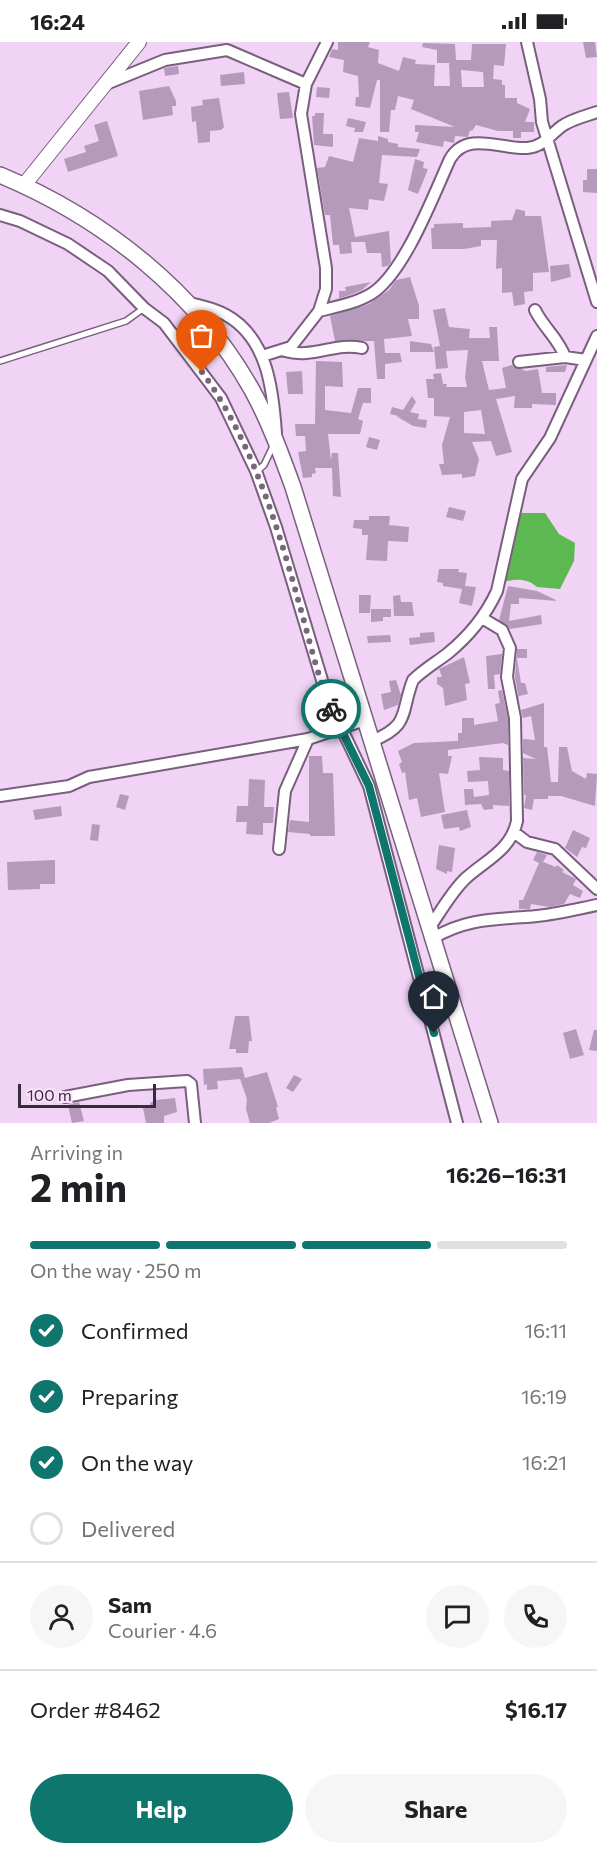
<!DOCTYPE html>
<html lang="en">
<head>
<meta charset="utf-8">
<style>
  body { margin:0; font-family:Commissioner,sans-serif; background:#f6f6f6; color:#202124; height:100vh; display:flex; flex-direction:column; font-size:22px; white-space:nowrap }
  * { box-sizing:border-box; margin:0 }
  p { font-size:20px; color:#757577 }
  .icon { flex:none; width:33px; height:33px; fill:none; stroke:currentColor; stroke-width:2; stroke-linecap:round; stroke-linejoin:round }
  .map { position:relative; height:1081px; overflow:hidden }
  .details { display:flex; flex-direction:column; background:#fff; flex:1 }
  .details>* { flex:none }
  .scale { position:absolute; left:18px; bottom:15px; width:138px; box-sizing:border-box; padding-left:6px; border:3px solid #372c39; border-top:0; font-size:16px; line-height:21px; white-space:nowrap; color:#372c39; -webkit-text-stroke:4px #fae2fe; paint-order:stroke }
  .pin { position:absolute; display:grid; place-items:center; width:51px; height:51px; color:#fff; margin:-62px -26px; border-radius:50% 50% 50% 0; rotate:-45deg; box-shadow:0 0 6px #0007 }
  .pin .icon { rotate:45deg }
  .courier { position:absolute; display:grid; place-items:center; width:60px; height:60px; margin:-30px; border:4px solid #0f766e; border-radius:50%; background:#fff; color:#222; box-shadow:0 2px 8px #0007 }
  .headline em { font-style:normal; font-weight:700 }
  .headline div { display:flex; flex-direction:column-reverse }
  .headline { display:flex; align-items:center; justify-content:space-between; height:102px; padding:0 30px }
  h1 { font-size:39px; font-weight:700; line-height:45px }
  .bar { display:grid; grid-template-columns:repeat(4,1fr); gap:9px 6px; align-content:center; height:72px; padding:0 30px }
  .bar i { height:8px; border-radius:4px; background:#e0e0e0 }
  .bar .active { background:#0f766e }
  .bar p { grid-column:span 4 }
  .line { display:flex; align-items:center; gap:15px; padding:0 30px; border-top:2px solid #e0e0e0 }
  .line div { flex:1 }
  .round { display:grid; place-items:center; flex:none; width:63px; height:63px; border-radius:32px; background:#f6f6f6 }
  ol { padding:0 30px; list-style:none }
  li { display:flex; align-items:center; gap:18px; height:66px }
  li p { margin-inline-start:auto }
  li .icon { padding:6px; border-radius:50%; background:#0f766e; color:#fff; stroke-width:4 }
  li:last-child { color:#757577 }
  li i { width:33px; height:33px; border:3px solid #e0e0e0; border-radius:50% }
  .primary-button { display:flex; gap:12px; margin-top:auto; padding:12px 30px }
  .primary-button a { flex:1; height:69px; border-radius:36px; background:#0f766e; color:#fff; font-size:24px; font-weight:700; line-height:69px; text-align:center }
  .primary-button a+a { background:#f6f6f6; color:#202124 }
  .status { display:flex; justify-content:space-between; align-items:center; height:42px; padding:0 30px; background:#fff; direction:ltr }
  .status svg { height:16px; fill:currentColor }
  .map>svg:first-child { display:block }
  .forest { fill:#5cb951 }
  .building { fill:#b69abb; fill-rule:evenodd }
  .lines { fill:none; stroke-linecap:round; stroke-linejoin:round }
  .service-casing { stroke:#795f7d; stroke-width:8 }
  .minor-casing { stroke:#795f7d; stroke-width:14 }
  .tertiary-casing { stroke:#795f7d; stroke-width:16 }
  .secondary-casing { stroke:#795f7d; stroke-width:18 }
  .service { stroke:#fff; stroke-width:5 }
  .minor { stroke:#fff; stroke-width:10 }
  .tertiary { stroke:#fff; stroke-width:14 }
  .secondary { stroke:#fff; stroke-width:15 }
  .done { stroke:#78667b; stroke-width:6; stroke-dasharray:0 10.8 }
  .route { stroke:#0f766e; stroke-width:8 }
</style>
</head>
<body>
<div class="status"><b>16:24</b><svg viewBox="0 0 49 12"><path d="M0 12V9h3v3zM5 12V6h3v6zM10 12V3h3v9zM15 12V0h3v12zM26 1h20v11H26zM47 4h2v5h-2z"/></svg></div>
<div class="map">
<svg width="597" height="1081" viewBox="0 0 597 1081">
  <rect width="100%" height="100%" fill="#f0d3f5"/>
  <path class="forest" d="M517 471H545L559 492 575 501 574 519 560 547 537 545C526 535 514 537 500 541Z"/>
  <path class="building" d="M338 0H370L368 5 379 8 378 21 399 29 403 15 416 18 415 22 435 23 434 44H450L449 21H437V8L422 5 423 1 455 2 456 18H471L472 2H506L504 24 494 23 493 37 502 38V43H505V56H517V61L530 67 525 80H534V90H521V96H513V89H498L476 83 472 89 470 88 468 95 455 94 454 101 444 99 443 105 416 100 419 90H415V83L455 85 411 67 414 58 398 54 395 68H391L389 90H380V38H377L370 66 355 64 356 55H359L358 34 343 30 344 18 329 15 332 7 338 8ZM461 28 483 30 484 45H462Z
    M583 0H595L597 15 586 16Z
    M178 24 179 32 165 34 164 26Z
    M244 30 245 42 221 44 220 33Z
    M169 44 176 59V64H172L173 73 143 78 139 49Z
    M317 45 330 46 329 56 316 55Z
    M289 50 293 76 280 77 277 51Z
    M219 56 224 85 221 88 210 89V100L198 101 196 79 192 80 191 65 203 63 202 58Z
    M315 71H324L323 92H333V105L314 103 312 74H315Z
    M348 76 366 80 363 90H354L355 86 346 84Z
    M107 79 118 114 68 130 64 117 86 110 84 104 99 99 94 83Z
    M378 94 388 97V100L398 102V105L420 107 417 115 382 113 379 141 388 142 384 159 369 157 368 168 349 166 355 195 389 189 391 220 388 224 382 225 381 211H367L365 200H351L352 211 340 212 339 203H333L330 173H325L317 126 325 125 329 114 353 120 359 96 378 99Z
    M415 117 424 120 423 126 428 127 418 152 408 148Z
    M587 127H597V151L583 150V138H587Z
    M516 167 525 169V174H541L549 230 533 231V249L524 250 525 262 514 264 512 250 502 251V226L496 227 497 198H481V204L464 207H432L431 186H434V182L463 181V186L491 185V179L512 178Z
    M569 222 571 235 551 240 550 224Z
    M410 235 419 264V277H408L412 294 384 297 385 311H400L402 320 385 322V337H377L374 299H335L330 274 369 262 389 248 396 238Z
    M371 240 362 248 350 253 344 255 330 259 339 256V249H346L345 245Z
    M445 266 449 285 470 287 469 296H490L489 285H497L499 319H482L489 348 506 346 502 326 512 323 526 329 538 327 542 351H556V363L532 362V366H514L515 354 496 357 512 410 496 414 491 399 472 400 479 417 475 434 462 436V432L442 433 439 422H444L442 403 450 375 434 374V356H428L426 337H434L433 332 441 331 443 342H447L446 345H467L465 336 468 308 446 309 448 326 436 327 434 305 440 304 433 268ZM481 368 485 392 464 391V370Z
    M410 299 431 302 434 310H410Z
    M316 319 342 320 343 345 325 344V368L351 371 358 346H371V361H363L358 377 363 379 360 392H328L331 418 332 411H338L341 455 333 454 332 426H315L316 431 312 432V435L303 436 298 410 306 409 305 394H296L295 382H315Z
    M567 323 565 330H546V325Z
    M302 329 303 352H288L286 330Z
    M412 354 416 360 410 370 419 372 418 377 427 378 426 386 413 384 396 374 402 375 390 372 392 365 403 368Z
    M369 395 380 398 377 408 366 405Z
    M449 465 466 469 463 479 446 475Z
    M369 474H390L389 483 409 485 408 500 388 499 387 519 366 518 368 493H362V487L353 486 354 478H369Z
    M439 527H459L458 530 467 531 465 544 476 545 472 564 459 561 462 547 443 544V541L437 540Z
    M508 544 537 549 558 559 519 556V562H511L509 579 541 573 542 582 510 587 499 578Z
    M359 553H371L370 571H359Z
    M400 553 401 560H412L414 574H394L393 554Z
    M371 567H391V575H383V579L371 580Z
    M434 590 435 600 410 603 409 596 420 595V591Z
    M390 593 391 600 368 601 367 594Z
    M517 607H527V616H517L521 641H525L528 652 519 654V658L515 635Z
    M502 612 500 632 494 633 495 647H488L486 614Z
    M464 615 470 641 465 642 467 658 445 664 443 646 437 642V635H442L439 627Z
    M396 638 401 653 398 663 384 668 381 652 391 650 389 639Z
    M502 648 508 677V703L503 701 448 708V714H452L448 732 439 731 445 770 421 775 417 756 409 758 405 730 402 731 399 722 402 720 398 709 414 701 458 699V691H462V676H474V683L498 679 495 662 500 661 498 649Z
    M544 661V705H547L551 740H558L559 705H567L572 729 586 737 587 731 597 732 595 764 561 754H548V757H534L532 768 524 766 526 753H524L523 716 536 717 523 711V697L535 698 531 674 523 676 521 668Z
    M309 714H322L323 731H333L335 794H310V792L288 790 290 778 309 780Z
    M479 715 503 716V728L509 729V764L493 763V767L484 768 481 762 465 763 464 747H473L474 755 489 753 488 739 468 740 467 729 480 728Z
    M249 737 265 738 264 765H274L273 781H263V793L246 792 247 780H236L237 764H248Z
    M120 752 129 754 125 768 116 765Z
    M61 764 62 774 35 778 33 768Z
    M467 768 471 785 460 789 459 785 444 787 441 773Z
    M92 782 100 783 98 799 90 798Z
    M573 788 590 796 586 806 582 805 577 815 565 806Z
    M439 803 455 806 452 830 447 829V832L436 827Z
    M537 810 547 813 543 820 556 825 557 823 564 828 562 830 576 837 573 843 583 849 580 856 570 852 564 862 549 865 531 862 530 867H519V858H523L539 821 533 818Z
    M55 818V842H40V847L8 848 7 820Z
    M235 974H249L252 999H249L248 1011H236V1007H229Z
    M576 987 584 1013 570 1017 563 991Z
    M594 988H597V1009L589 1008Z
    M242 1025 245 1036 267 1030 278 1065H276L279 1077 269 1081H250L246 1067 247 1057 240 1037 217 1039 218 1047 207 1048V1042L204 1043 203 1027Z
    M294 1033 302 1037 293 1050 286 1046Z
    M175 1056 177 1070 164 1074V1081H146L143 1066 151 1065 150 1061 156 1058Z
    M79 1060 84 1079 72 1081 68 1063Z"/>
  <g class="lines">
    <defs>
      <path id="service" d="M0 319 126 279 144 266
        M257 429 264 423 274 402"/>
      <path id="minor" d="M527 0 540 57 542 80 597 260
        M106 42 165 18 227 8 306 42
        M0 173 20 179 68 202 108 229 144 266 164 281 221 356 256 429 276 485 328 658 369 744 457 1081
        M186 260C200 264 214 266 226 273 268 296 273 349 276 391
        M535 268C543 285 559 297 565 315
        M319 269C336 265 356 261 371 252 404 232 434 152 450 117 467 88 502 108 527 106 543 105 551 92 562 84 572 77 586 74 597 70
        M285 309C313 317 335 300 362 306
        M262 314 291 305 319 269 326 247V226L301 72 306 42 327 0
        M519 320 565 315 586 318
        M372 699C411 683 400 671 413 638 423 628 435 621 447 612 468 595 486 573 497 549L522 437 550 396 597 294
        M0 754 69 744 89 735 308 697 365 678
        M515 791 527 800 555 807 597 847
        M279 807 285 749 308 697
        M430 885C441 869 452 849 466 836 486 818 511 808 517 779L515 676 507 635 510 606 502 588 482 576
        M433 896C470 875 496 878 537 874 557 872 577 867 597 863
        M65 1055 128 1043 187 1039 191 1042 195 1081"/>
      <path id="tertiary" d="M24 143 139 0"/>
      <path id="secondary" d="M0 133C103 176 197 250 252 348 269 379 281 412 293 445L490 1081"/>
    </defs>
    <use href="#service" class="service-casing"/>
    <use href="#minor" class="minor-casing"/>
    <use href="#tertiary" class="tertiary-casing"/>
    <use href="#secondary" class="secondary-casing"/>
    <use href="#service" class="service"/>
    <use href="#minor" class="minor"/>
    <use href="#tertiary" class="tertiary"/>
    <use href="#secondary" class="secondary"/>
  </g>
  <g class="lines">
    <path class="done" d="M202 330C251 397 277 482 299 561 309 596 317 633 331 667"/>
    <path class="route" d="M331 667 369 744 434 991"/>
  </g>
</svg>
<div class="scale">100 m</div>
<div class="pin" style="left:202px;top:330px;background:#ea580c"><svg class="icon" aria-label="bag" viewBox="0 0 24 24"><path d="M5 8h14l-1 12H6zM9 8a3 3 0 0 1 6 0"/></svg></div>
<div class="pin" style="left:434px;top:991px;background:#1f2937"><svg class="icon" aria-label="home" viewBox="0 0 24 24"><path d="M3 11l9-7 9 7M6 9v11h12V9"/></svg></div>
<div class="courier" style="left:331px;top:667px"><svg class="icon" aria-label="bike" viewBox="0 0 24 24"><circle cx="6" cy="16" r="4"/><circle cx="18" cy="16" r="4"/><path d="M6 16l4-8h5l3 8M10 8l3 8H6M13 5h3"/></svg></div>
</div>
<section class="details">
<div class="headline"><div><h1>2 min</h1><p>Arriving in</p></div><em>16:26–16:31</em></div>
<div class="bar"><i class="active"></i><i class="active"></i><i class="active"></i><i></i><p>On the way · 250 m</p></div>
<ol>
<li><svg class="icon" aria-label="check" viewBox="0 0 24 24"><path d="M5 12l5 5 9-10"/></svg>Confirmed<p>16:11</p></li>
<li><svg class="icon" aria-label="check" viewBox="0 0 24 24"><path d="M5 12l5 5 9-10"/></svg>Preparing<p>16:19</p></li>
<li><svg class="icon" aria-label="check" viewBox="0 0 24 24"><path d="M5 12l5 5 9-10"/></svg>On the way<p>16:21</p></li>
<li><i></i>Delivered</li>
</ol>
<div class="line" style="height:108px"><a class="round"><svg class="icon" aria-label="person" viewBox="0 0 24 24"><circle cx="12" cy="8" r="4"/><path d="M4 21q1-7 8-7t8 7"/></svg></a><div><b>Sam</b><p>Courier · 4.6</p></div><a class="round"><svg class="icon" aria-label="chat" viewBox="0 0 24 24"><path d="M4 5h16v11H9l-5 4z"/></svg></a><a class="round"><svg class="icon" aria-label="phone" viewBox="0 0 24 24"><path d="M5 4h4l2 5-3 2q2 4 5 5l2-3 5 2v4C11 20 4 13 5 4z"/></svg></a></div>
<div class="line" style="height:78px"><div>Order #8462</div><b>$16.17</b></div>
<div class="primary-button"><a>Help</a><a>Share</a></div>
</section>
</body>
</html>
